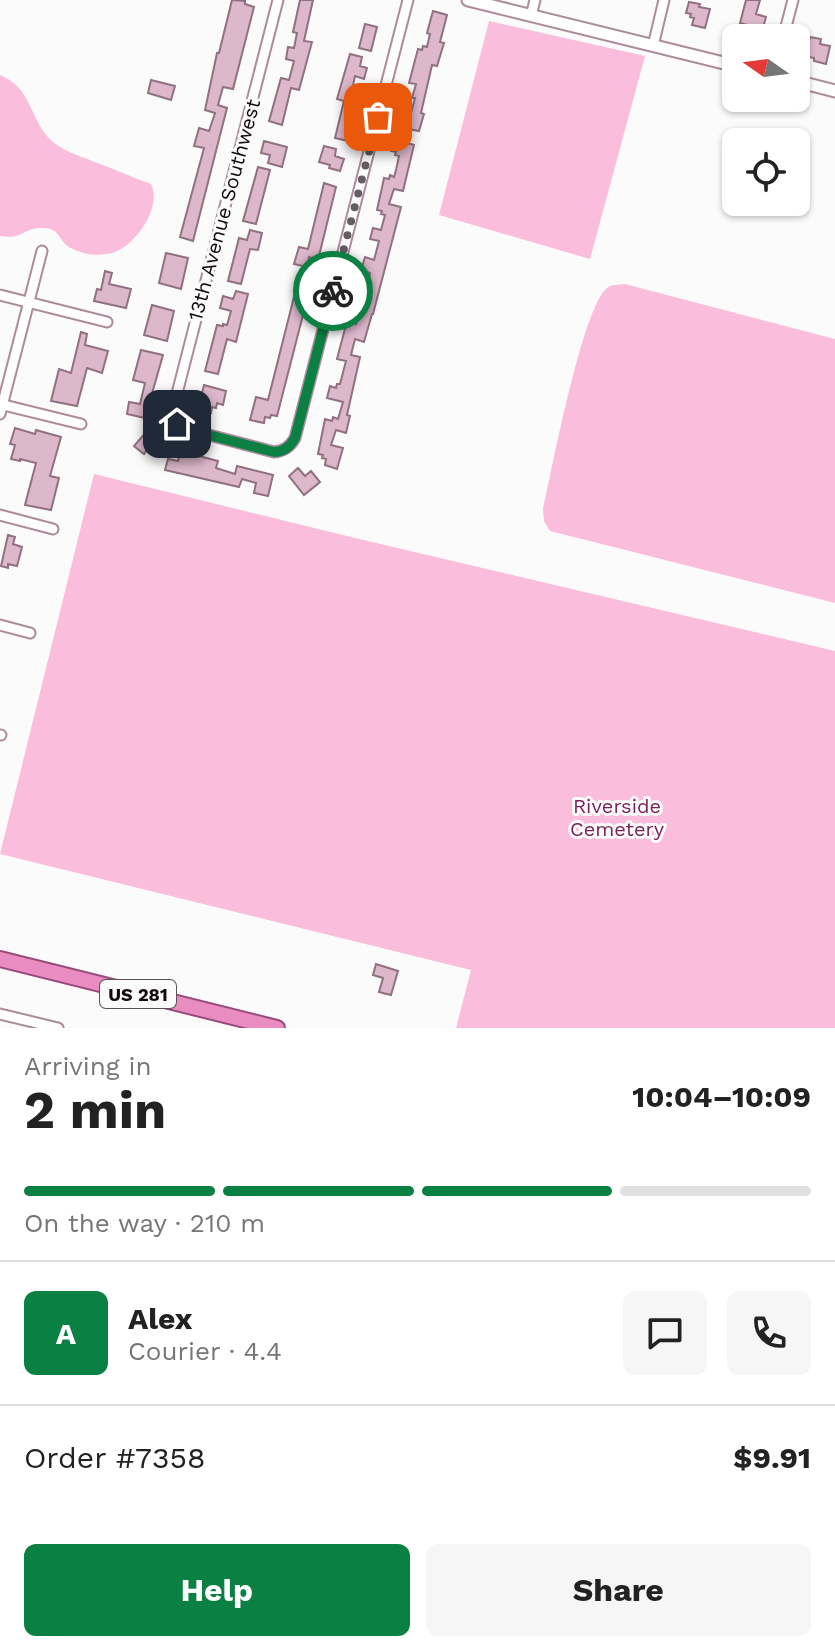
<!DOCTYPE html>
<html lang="en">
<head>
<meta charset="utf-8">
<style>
  body { margin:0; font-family:"Work Sans",sans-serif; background:#f6f6f6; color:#222; height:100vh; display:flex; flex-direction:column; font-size:30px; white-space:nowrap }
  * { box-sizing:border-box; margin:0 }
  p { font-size:26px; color:#767676 }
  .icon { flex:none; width:44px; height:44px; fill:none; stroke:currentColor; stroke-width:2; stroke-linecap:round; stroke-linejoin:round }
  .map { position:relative; height:1028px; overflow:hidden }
  .drawer { display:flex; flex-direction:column; background:#fff; flex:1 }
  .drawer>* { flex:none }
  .needle { width:52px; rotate:284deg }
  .controls { position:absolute; left:722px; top:24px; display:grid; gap:16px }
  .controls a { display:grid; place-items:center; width:88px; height:88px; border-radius:12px; background:#fff; box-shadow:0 2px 6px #0004; font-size:40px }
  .pin { position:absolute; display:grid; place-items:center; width:68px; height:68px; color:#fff; margin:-34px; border-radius:16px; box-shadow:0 4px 12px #0006 }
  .courier { position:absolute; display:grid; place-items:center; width:80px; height:80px; margin:-40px; border:6px solid #0b8043; border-radius:50%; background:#fff; color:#222; box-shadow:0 2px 10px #0007 }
  .head em { font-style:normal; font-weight:700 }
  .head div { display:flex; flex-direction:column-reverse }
  .head { display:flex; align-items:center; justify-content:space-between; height:136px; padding:0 24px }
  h1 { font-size:52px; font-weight:700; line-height:60px }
  .bar { display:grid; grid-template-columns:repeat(4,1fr); gap:12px 8px; align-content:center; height:96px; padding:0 24px }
  .bar i { height:10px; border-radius:6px; background:#e0e0e0 }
  .bar .on { background:#0b8043 }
  .bar p { grid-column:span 4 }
  .line { display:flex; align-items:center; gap:20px; padding:0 24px; border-top:2px solid #e0e0e0 }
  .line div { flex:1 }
  .round { display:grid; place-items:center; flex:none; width:84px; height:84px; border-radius:12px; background:#f6f6f6 }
  .button { display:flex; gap:16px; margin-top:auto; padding:16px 24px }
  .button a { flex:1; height:92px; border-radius:12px; background:#0b8043; color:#fff; font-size:32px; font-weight:700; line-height:92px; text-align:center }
  .button a+a { background:#f6f6f6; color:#222 }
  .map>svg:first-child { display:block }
  .green { fill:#fabddc }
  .building { fill:#ddb8cb; stroke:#917081; stroke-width:2 }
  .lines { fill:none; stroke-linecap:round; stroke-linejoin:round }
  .minor-casing { stroke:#ad8a9c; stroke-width:13 }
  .tertiary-casing { stroke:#ad8a9c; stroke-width:15 }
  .trunk-casing { stroke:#9a4c79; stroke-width:18 }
  .minor { stroke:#fff; stroke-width:9 }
  .tertiary { stroke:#fff; stroke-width:11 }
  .trunk { stroke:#e88cc2; stroke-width:14 }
  .done { stroke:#645d61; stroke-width:8; stroke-dasharray:0 14.4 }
  .route { stroke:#0b8043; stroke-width:10 }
  .labels { text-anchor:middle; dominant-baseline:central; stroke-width:6; stroke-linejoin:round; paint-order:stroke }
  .shield { fill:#fbfbfb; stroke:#595155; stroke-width:2 }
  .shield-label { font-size:18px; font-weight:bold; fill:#13080e }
  .street-label { font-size:20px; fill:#13080e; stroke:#fbfbfb }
  .park-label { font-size:20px; fill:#792158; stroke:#fbfbfb }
</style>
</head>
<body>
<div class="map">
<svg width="835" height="1028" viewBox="0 0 835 1028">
  <rect width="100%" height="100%" fill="#fbfbfb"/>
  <path class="green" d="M489 21 645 56 590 259 439 215Z
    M0 75C33 88 29 121 53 142 65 152 78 155 92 161 112 168 131 177 151 184 163 206 135 247 112 253 105 255 95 255 87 254 80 252 70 249 65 244 57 234 57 228 41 228 23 228 23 240 0 236Z
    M625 284 835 339V603L550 531 544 521 543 509C552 470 582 308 607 288 612 284 619 285 625 284Z
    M94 474 355 538 835 651V1028H456L471 970 0 854Z"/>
  <path class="building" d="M232 0 245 1V4L254 7 233 89 223 87 218 105 227 108 193 241 180 237 204 148 194 146 199 128 209 131 215 113 205 110 217 53H219Z
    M300 0H313L304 41 312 42 299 90 291 88 282 125 269 121 281 78 289 80 294 61 286 59 288 47 294 48 297 33 293 32Z
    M746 0H760L756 14 766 17 761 35 750 32 751 26 740 23Z
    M689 2 700 4 699 7 710 9 705 28 692 25 694 18 690 17 691 14 686 13Z
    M433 11 447 15 440 42 444 43 437 66 432 65 421 113 424 114 419 131 408 129 404 142 414 145 403 191 394 189 389 204 401 207 373 314H372L364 342 355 339 351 355 360 357 347 415 350 416 346 433 336 430 331 445 343 448 337 469 325 465 326 459 322 458 323 455 318 454 325 419 332 421 333 417 338 419 343 402 327 398 330 386 336 388 337 384H340L346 361 337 359 347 321 356 324 363 305 359 303 360 300 355 299 358 288 366 290 370 273 361 270 365 257 374 260 379 241 370 239 373 228 381 230 385 215 381 214 382 211 377 210 381 192 384 178 389 179 390 175 394 177 396 170 399 156 395 155 396 152 391 151 400 118 405 119 406 116 410 117 415 98H412L416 84 409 83 418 49 422 50 423 46 427 47 430 34 427 33Z
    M365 24 377 27 371 51 359 48Z
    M810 37 821 39 820 44 830 46 826 64 814 61V58L805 56Z
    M350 54 362 57 360 66 367 68 364 79 355 76 351 95 360 97 348 141 335 138 344 101 337 99Z
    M151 80 175 86 171 100 148 93Z
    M264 141 287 147 282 167 268 163 270 155 261 153Z
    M324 146 336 149 335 156 344 159 340 171 329 168 330 165 319 162Z
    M258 167 270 170 256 224 243 221Z
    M324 183 336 187 318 260 309 257 307 267 294 264 299 247 308 249Z
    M250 230 262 233 258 250 250 249 241 284 228 281 239 238 247 240Z
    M166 253 188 258 181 289 159 283Z
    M105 271 112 273 109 284 131 289 126 308 94 301 97 289 101 290Z
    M300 273 313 276 277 416 271 415 270 418 265 417 264 423 250 420 256 397 268 400Z
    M236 291 248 294 236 342 227 339 218 374 205 371 217 325 223 326V324L227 325 231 311 220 308 223 296 233 299Z
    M152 305 174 311 167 341 144 335Z
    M81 332 87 334 85 345 108 351 102 373 87 368 77 406 51 401 59 369 71 373Z
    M141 350 163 355 145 418 127 414 129 402 140 404 145 383 133 380Z
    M204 385 226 391 223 405 217 403 216 408 212 407 211 413 194 409 197 396 201 397Z
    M15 428 35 434 36 430 61 437 50 476 59 478 51 510 25 505 36 463 20 459V461L11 459 15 445 10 444Z
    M146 432 164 444 158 452 150 446 144 454 134 446Z
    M180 451 218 461 216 468 235 474 237 466 273 475 268 496 254 493 256 483 242 479 239 487 165 470 168 459 178 461Z
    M298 468 305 476 311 471 320 482 304 495 289 476Z
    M8 535 15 537 13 544 22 547 17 566 8 564V568L1 566Z
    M376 964 398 971 391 995 379 992 383 978 373 975Z"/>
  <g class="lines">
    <defs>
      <path id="minor" d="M278 0 172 413 177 424 186 429 274 452C284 451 290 447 295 438L408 0
        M531 16 535 0
        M783 38 793 0
        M653 46 664 0
        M0 295 107 322
        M0 404 81 424
        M0 414 42 251
        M0 515 53 529
        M0 625 30 633
        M0 735H1
        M0 1014 58 1028"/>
      <path id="tertiary" d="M468 0 736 66
        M796 81 835 91"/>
      <path id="trunk" d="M0 959 277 1028"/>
    </defs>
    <use href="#minor" class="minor-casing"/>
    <use href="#tertiary" class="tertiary-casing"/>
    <use href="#trunk" class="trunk-casing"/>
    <use href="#minor" class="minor"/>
    <use href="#tertiary" class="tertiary"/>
    <use href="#trunk" class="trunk"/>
  </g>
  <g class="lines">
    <path class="done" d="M333 291 378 117"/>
    <path class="route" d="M177 424 186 429 274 452C284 452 290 447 295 438L333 291"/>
  </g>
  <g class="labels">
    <rect class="shield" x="100" y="980" width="76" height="28" rx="6"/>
    <g class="shield-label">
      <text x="138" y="994">US 281</text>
    </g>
    <g class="street-label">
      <text transform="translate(224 210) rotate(-75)">13th Avenue Southwest</text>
    </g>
    <g class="park-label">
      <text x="617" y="806">Riverside<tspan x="617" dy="23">Cemetery</tspan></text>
    </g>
  </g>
</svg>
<div class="controls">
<a><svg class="needle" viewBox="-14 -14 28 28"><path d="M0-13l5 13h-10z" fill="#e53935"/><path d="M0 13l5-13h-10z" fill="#767676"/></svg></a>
<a><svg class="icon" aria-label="locate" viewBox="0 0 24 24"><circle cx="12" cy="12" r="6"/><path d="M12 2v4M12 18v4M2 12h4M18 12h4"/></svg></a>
</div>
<div class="pin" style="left:378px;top:117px;background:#ea580c"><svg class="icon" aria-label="bag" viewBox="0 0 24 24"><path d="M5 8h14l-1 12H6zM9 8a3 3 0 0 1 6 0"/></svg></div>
<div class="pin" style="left:177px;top:424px;background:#1f2937"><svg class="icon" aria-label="home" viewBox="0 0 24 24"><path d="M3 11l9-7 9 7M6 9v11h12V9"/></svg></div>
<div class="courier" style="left:333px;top:291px"><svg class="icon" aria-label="bike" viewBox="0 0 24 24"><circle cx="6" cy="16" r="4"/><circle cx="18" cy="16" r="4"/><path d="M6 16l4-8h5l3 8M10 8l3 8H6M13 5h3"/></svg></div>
</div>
<section class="drawer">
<div class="head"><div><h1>2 min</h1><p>Arriving in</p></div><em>10:04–10:09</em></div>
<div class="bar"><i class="on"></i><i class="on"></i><i class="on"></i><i></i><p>On the way · 210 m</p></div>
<div class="line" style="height:144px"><b class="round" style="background:#0b8043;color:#fff">A</b><div><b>Alex</b><p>Courier · 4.4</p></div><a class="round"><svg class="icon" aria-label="chat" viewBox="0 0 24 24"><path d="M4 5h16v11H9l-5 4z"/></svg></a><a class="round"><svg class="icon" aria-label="phone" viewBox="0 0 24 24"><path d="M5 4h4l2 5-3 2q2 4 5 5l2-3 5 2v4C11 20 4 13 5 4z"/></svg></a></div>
<div class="line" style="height:104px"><div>Order #7358</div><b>$9.91</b></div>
<div class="button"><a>Help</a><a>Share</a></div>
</section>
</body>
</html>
